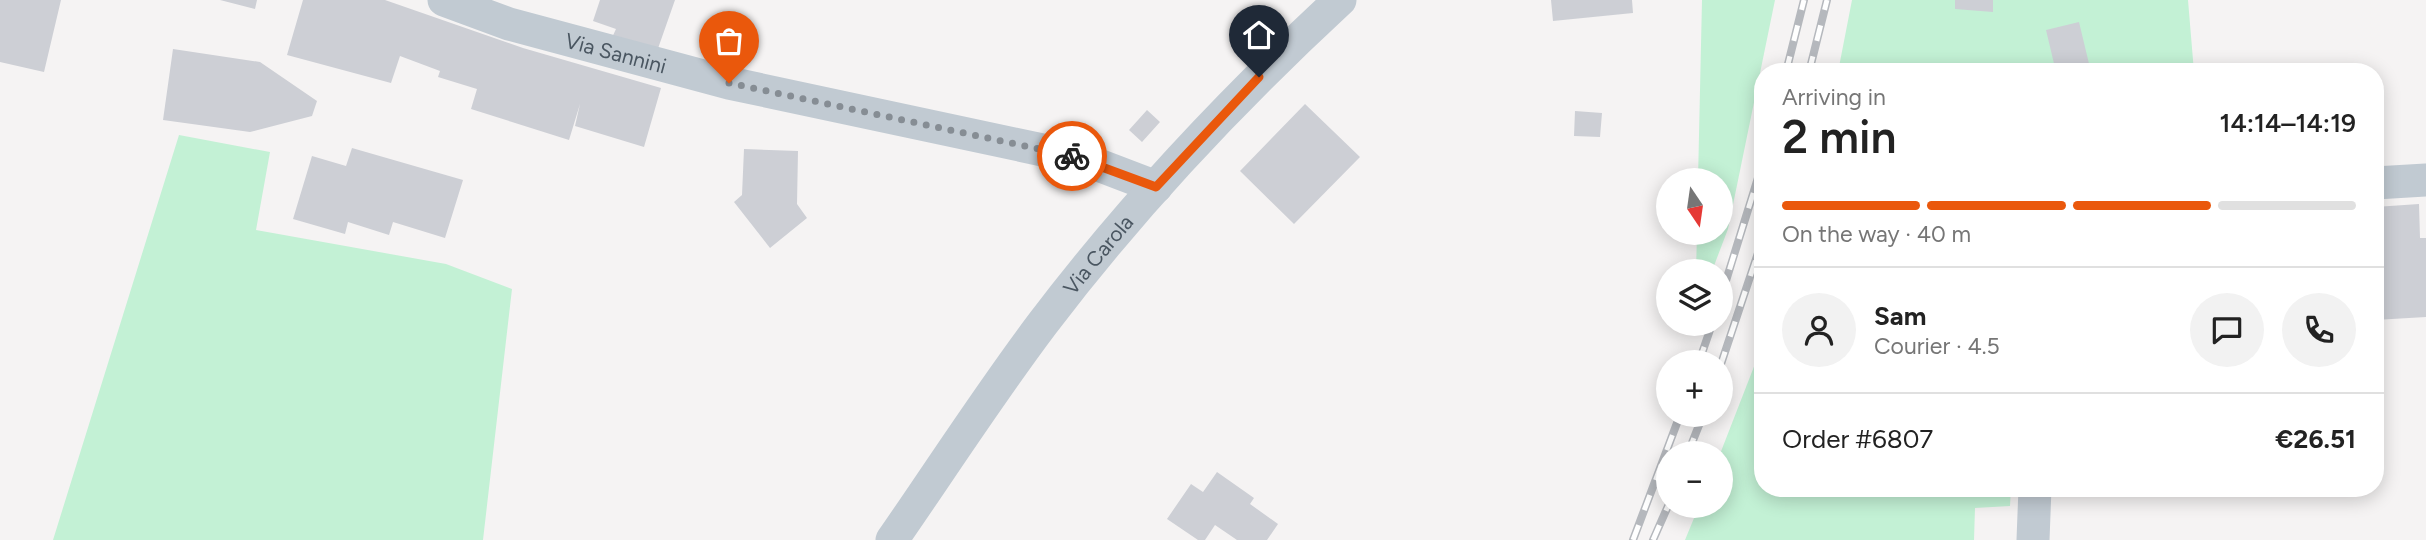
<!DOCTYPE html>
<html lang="en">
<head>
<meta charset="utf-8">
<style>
  body { margin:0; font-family:Figtree,sans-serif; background:#f2f2f2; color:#222; height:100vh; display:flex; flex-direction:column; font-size:26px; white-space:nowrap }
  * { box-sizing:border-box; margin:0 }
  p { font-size:23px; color:#767676 }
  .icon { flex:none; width:38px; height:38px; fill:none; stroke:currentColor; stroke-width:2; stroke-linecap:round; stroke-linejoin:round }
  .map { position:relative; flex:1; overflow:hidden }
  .drawer { position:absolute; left:1754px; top:63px; width:630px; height:434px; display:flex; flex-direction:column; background:#fff; border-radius:28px; box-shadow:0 4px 18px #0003 }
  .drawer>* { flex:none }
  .needle { width:46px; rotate:167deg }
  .fabs { position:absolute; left:1656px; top:168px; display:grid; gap:14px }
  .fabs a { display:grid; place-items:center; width:77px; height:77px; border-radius:50%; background:#fff; box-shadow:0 4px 18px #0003; font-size:35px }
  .pin { position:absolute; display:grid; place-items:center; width:60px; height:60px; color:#fff; margin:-72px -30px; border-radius:50% 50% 50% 0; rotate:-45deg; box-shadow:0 0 7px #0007 }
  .pin .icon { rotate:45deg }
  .courier { position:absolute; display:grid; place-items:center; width:70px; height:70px; margin:-35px; border:5px solid #ea580c; border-radius:50%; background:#fff; color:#222; box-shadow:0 2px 9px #0007 }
  .headline em { font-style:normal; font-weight:600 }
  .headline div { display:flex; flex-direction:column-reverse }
  .headline { display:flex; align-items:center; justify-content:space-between; height:119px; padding:0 28px }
  h1 { font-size:46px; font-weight:600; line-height:52px }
  .bar { display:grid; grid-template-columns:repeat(4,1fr); gap:10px 7px; align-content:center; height:84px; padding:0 28px }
  .bar i { height:9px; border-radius:5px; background:#e0e0e0 }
  .bar .active { background:#ea580c }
  .bar p { grid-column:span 4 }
  .line { display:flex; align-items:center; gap:18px; padding:0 28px; border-top:2px solid #e0e0e0 }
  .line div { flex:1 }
  .round { display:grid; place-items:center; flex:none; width:74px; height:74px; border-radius:37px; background:#f2f2f2 }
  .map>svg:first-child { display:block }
  .green { fill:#c3f1d5 }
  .building { fill:#cdcfd5 }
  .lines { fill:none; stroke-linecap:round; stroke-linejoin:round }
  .minor { stroke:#c1cad2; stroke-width:33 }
  .rail-casing { stroke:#b5b8bd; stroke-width:8 }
  .rail { stroke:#fff; stroke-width:5; stroke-dasharray:16; stroke-linecap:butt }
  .done { stroke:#868d94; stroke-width:7; stroke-dasharray:0 12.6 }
  .route { stroke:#ea580c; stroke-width:9 }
  .labels { text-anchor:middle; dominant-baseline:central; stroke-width:7; stroke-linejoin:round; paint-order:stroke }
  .street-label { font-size:21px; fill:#4a5661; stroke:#fff }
</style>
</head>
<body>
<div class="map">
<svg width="2426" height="540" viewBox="0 0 2426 540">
  <rect width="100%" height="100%" fill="#f5f3f3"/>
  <path class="green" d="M1702 0H1775L1728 229 1712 271H1696L1697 233H1720V180H1698Z
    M1852 0H2188L2194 72H1838Z
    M179 135 270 152 256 230 446 264 512 289 483 540H53Z
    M1762 346V488H2011L2010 506 1975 508 1974 540H1685L1699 506H1720V454Z"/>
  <path class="building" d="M0 0H61L44 72 0 62Z
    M220 0H257L255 9Z
    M303 0H385L523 48 661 88 644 147 575 126 580 104 569 140 471 109 477 89 438 77 440 71 400 56 391 83 287 55Z
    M600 0H675L655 57 610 42 616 29 593 21Z
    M1551 0H1632L1633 13 1553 21Z
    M1955 0H1993V12L1955 9Z
    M2079 22 2091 72H2056L2046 30Z
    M173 49 260 62 317 101 312 116 250 132 163 120Z
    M1305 104 1360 157 1294 224 1240 171Z
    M1147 110 1160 122 1142 142 1129 130Z
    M1575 111 1602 113 1600 137 1574 136Z
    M352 148 463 180 445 238 393 222 389 235 348 222 345 234 293 219 312 156 346 166Z
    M744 149 798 151 797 204 807 218 770 248 734 202 742 195Z
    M2419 204 2420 238H2426V317L2375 320V207Z
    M1217 472 1254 498 1250 504 1278 524 1267 540H1237L1215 525 1205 540H1198L1167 519 1191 484 1203 492Z"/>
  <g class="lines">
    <g class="minor">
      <path id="s1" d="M444 0 509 24 729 83 1080 158 1156 187"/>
      <path d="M2375 183 2426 180"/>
      <path id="s2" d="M892 540C942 468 990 393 1043 323 1131 207 1233 99 1340 0"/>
      <path d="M2033 540 2035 488"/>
    </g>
    <defs>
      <path id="rail" d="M1786 72 1804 0
        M1809 72 1827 0
        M1720 300 1762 165
        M1699 362 1712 324
        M1720 367 1762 241
        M1688 453 1703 415
        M1633 540 1680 415
        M1653 540 1668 506"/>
    </defs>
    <use href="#rail" class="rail-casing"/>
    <use href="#rail" class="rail"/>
  </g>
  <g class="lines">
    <path class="done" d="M729 83 1072 156"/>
    <path class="route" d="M1072 156 1156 187 1259 77"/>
  </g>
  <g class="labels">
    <g class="street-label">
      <text stroke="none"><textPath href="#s1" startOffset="180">Via Sannini</textPath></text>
      <text stroke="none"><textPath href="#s2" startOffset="352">Via Carola</textPath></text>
    </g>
  </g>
</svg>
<div class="fabs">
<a><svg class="needle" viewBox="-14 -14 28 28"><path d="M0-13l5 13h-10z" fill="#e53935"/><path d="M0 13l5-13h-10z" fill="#767676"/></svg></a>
<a><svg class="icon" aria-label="layers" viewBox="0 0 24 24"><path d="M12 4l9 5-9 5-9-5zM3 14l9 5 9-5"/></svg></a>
<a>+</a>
<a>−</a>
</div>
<div class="pin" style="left:729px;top:83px;background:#ea580c"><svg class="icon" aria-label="bag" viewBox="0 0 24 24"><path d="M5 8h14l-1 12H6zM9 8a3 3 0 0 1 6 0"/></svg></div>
<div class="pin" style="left:1259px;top:77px;background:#1f2937"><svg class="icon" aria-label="home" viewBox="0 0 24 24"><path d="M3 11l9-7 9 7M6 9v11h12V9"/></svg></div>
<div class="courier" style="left:1072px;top:156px"><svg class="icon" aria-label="bike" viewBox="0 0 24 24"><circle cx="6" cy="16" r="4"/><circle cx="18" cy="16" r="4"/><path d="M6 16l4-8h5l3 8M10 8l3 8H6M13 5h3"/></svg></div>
<section class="drawer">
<div class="headline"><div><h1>2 min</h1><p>Arriving in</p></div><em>14:14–14:19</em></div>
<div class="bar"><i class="active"></i><i class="active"></i><i class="active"></i><i></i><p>On the way · 40 m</p></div>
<div class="line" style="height:126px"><a class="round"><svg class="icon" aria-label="person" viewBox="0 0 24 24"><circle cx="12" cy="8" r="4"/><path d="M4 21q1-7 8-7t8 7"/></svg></a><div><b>Sam</b><p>Courier · 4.5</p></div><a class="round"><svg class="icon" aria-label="chat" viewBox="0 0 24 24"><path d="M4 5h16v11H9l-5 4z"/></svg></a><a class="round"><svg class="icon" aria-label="phone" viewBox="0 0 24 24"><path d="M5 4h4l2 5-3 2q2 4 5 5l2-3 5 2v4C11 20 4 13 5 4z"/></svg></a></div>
<div class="line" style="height:91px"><div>Order #6807</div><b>€26.51</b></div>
</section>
</div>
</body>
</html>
